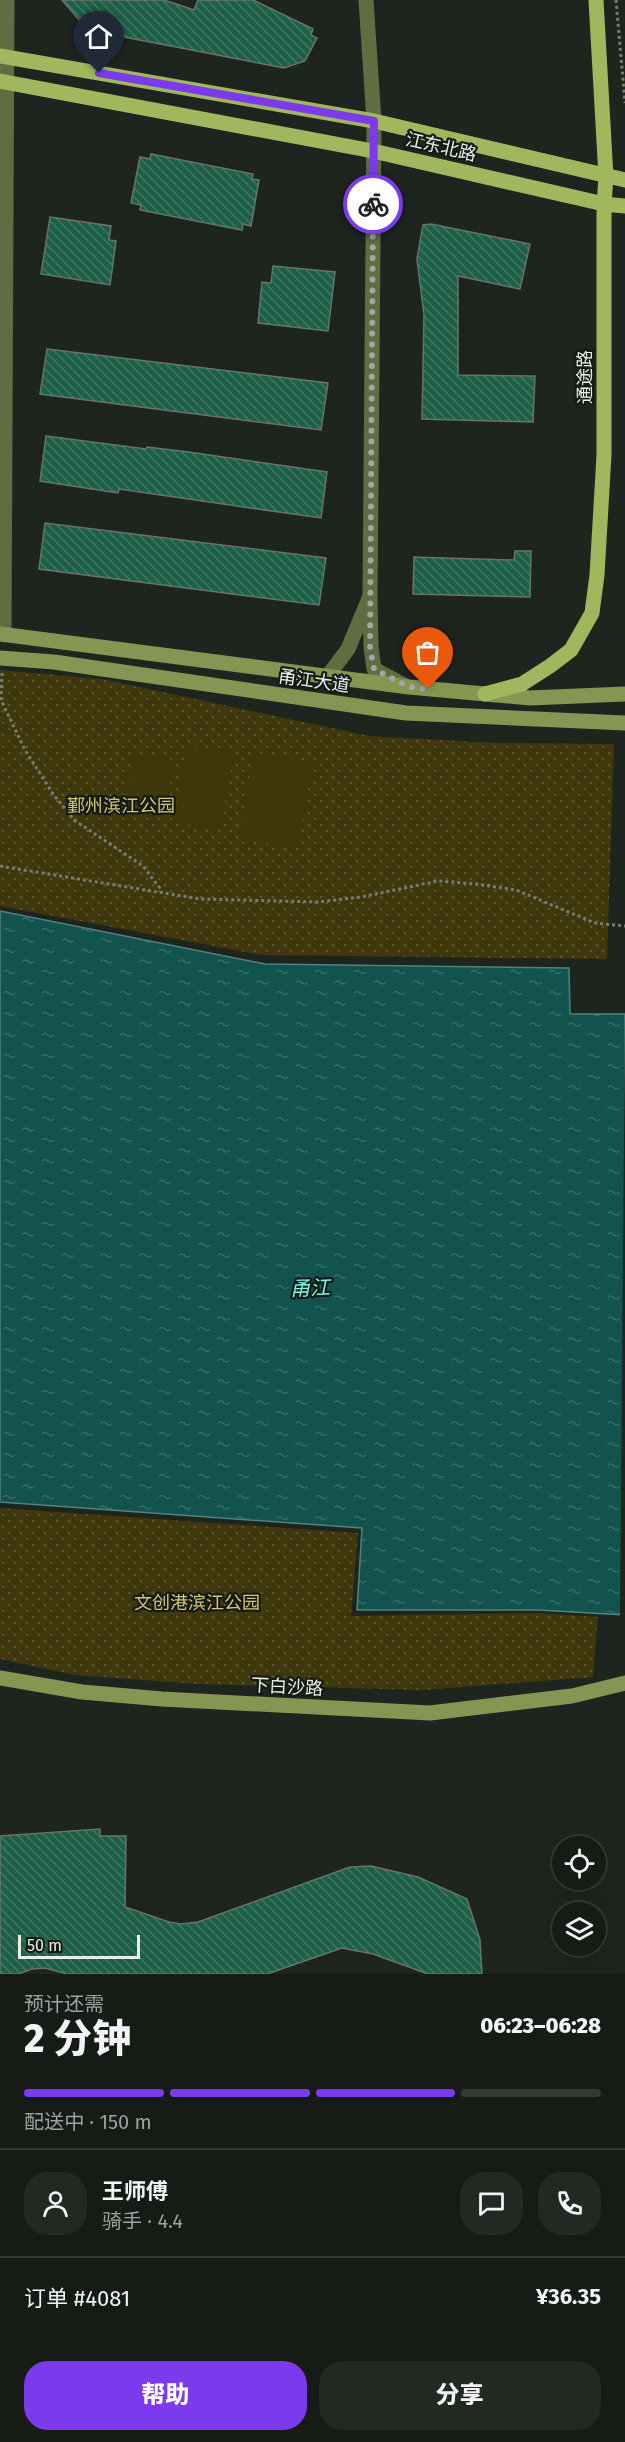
<!DOCTYPE html>
<html lang="zh">
<head>
<meta charset="utf-8">
<style>
  body { margin:0; font-family:"Fira Sans","Noto Sans SC",sans-serif; background:#232823; color:#f1f3f6; height:100vh; display:flex; flex-direction:column; font-size:22px; white-space:nowrap }
  * { box-sizing:border-box; margin:0 }
  p { font-size:20px; color:#9ea1a1 }
  .icon { flex:none; width:33px; height:33px; fill:none; stroke:currentColor; stroke-width:2; stroke-linecap:round; stroke-linejoin:round }
  .map { position:relative; height:1974px; overflow:hidden }
  .drawer { display:flex; flex-direction:column; background:#161b16; flex:1 }
  .drawer>* { flex:none }
  .fabs { position:absolute; left:552px; top:1836px; display:grid; gap:12px }
  .fabs a { display:grid; place-items:center; width:54px; height:54px; border-radius:50%; background:#161b16; box-shadow:0 6px 24px #0002,0 0 0 2px #353935; font-size:30px }
  .scale { position:absolute; left:18px; bottom:15px; width:122px; box-sizing:border-box; padding-left:6px; border:3px solid #eaeee9; border-top:0; font-size:16px; line-height:21px; white-space:nowrap; color:#eaeee9; -webkit-text-stroke:4px #151b14; paint-order:stroke }
  .pin { position:absolute; display:grid; place-items:center; width:51px; height:51px; color:#fff; margin:-62px -26px; border-radius:50% 50% 50% 0; rotate:-45deg; box-shadow:0 0 6px #0007 }
  .pin .icon { rotate:45deg }
  .courier { position:absolute; display:grid; place-items:center; width:60px; height:60px; margin:-30px; border:4px solid #7c3aed; border-radius:50%; background:#fff; color:#222; box-shadow:0 2px 8px #0007 }
  .overview em { font-style:normal; font-weight:800 }
  .overview div { display:flex; flex-direction:column-reverse }
  .overview { display:flex; align-items:center; justify-content:space-between; height:102px; padding:0 24px }
  h1 { font-size:39px; font-weight:800; line-height:45px }
  .bar { display:grid; grid-template-columns:repeat(4,1fr); gap:9px 6px; align-content:center; height:72px; padding:0 24px }
  .bar i { height:8px; border-radius:4px; background:#353935 }
  .bar .active { background:#7c3aed }
  .bar p { grid-column:span 4 }
  .line { display:flex; align-items:center; gap:15px; padding:0 24px; border-top:2px solid #353935 }
  .line div { flex:1 }
  .round { display:grid; place-items:center; flex:none; width:63px; height:63px; border-radius:24px; background:#232823 }
  .primary-button { display:flex; gap:12px; margin-top:auto; padding:12px 24px }
  .primary-button a { flex:1; height:69px; border-radius:24px; background:#7c3aed; color:#fff; font-size:24px; font-weight:800; line-height:69px; text-align:center }
  .primary-button a+a { background:#232823; color:#f1f3f6 }
  .map>svg:first-child { display:block }
  .grass { fill:url(#grass-dots) }
  .pitch { fill:#3f380d }
  .water { fill:url(#water-ripples); stroke:#53827c; stroke-width:1.5 }
  .pier { fill:#1e241e }
  .building { fill:url(#building-back-hatch); stroke:#69736e; stroke-width:1.5 }
  .lines { fill:none; stroke-linecap:round; stroke-linejoin:round }
  .path { stroke:#767c76; stroke-width:3; stroke-dasharray:3 3; stroke-linecap:butt }
  .street { stroke:#616c43; stroke-width:15 }
  .secondary { stroke:#859652; stroke-width:15 }
  .primary { stroke:#a0b75d; stroke-width:15 }
  .done { stroke:#a3a7a2; stroke-width:6; stroke-dasharray:0 10.8 }
  .route { stroke:#7c3aed; stroke-width:8 }
  .labels { text-anchor:middle; dominant-baseline:central; stroke-width:4.5; stroke-linejoin:round; paint-order:stroke }
  .street-label { font-size:18px; fill:#eaeee9; stroke:#151b14 }
  .park-label { font-size:18px; fill:#d4c56e; stroke:#151b14 }
  .water-label { font-size:20px; font-style:italic; fill:#7ef4e7; stroke:#151b14 }
</style>
</head>
<body>
<div class="map">
<svg width="625" height="1974" viewBox="0 0 625 1974">
  <defs>
    <pattern id="grass-dots" width="8" height="8" patternUnits="userSpaceOnUse" patternTransform="scale(1.5)"><rect width="8" height="8" fill="#3f380d"/><path d="M2 2h.1M6 6h.1" fill="none" stroke="#5b5530" stroke-width="1.8" stroke-linecap="round"/></pattern>
    <pattern id="water-ripples" width="26" height="14" patternUnits="userSpaceOnUse" patternTransform="scale(1.5)"><rect width="26" height="14" fill="#12544d"/><path d="M2 4q2-2 4 0t4 0M15 11q2-2 4 0t4 0" fill="none" stroke="#356d67"/></pattern>
    <pattern id="building-back-hatch" width="6" height="6" patternUnits="userSpaceOnUse" patternTransform="scale(1.5)"><rect width="6" height="6" fill="#1d6047"/><path d="M-1 5l2 2M0 0l6 6M5-1l2 2" fill="none" stroke="#3e7762"/></pattern>
  </defs>
  <rect width="100%" height="100%" fill="#1e241e"/>
  <path class="grass" d="M0 670 102 679 369 736 496 743 614 744 607 959 262 955 0 906Z
    M0 1508 358 1533 351 1616 538 1613 598 1617 593 1677 423 1690 197 1684 75 1675 0 1659Z"/>
  <path class="pitch" d="M186 745 234 753 220 830 173 822Z
    M254 752 313 762 298 848 239 838Z
    M133 753 174 760 167 802 125 795Z"/>
  <path class="water" d="M0 911 265 964 569 968 570 1014H625V1615L539 1610H357L362 1528 0 1502Z"/>
  <path class="pier" d="M625 1016V1618H620Z"/>
  <path class="building" d="M62 0H164L194 10 198 0H253L313 29 311 35 317 38 305 61 284 68 88 30Z
    M151 154 253 174 252 179 259 180 251 226 243 224 242 230 140 210 141 205 131 203 140 157 150 159Z
    M50 217 111 226 109 240 116 241 110 285 41 274Z
    M431 224 530 244 520 289 458 276V375L535 376 533 422 422 419 424 315 417 259 423 225Z
    M273 266 335 272 328 331 258 323 262 282 271 283Z
    M47 349 328 383 321 430 40 394Z
    M46 436 146 449 147 447 189 452 327 472 321 518 119 489 118 493 40 481Z
    M45 523 326 558 319 605 39 569Z
    M515 551H531L530 597 413 594 414 557 514 560Z
    M100 1829V1836H126L125 1907 169 1922 181 1924 198 1922 350 1867 371 1866 418 1877 467 1899 480 1940 482 1974H428L373 1954 342 1948 267 1974H67L45 1968 32 1969 18 1974H0V1836Z"/>
  <g class="lines">
    <path class="path" d="M616 0 625 103
      M2 673 1 700 25 750 53 794 74 820 143 866 162 891
      M0 866 200 899 318 902 361 897 438 881 476 884 516 890 595 923 625 926"/>
    <path class="street" d="M366 0 374 121 370 596
      M4 635 7 0
      M327 677 348 649 370 596 371 647 374 669 406 686"/>
    <path class="secondary" d="M0 634 409 687 530 698 625 694
      M0 658 54 662 406 713 625 723
      M0 1678 82 1692 162 1699 430 1713 572 1696 625 1683"/>
    <path class="primary" d="M0 56 374 121 625 180
      M0 81 373 151 604 204 625 206
      M485 694 522 684 550 666 571 650 592 613 597 575 604 455V204L606 177 596 0"/>
  </g>
  <g class="lines">
    <path class="done" d="M373 204 370 647 374 669 409 687 428 689"/>
    <path class="route" d="M99 73 374 121 373 204"/>
  </g>
  <g class="labels">
    <g class="street-label">
      <text transform="translate(441 147) rotate(13)">江东北路</text>
      <text transform="translate(585 377) rotate(-90)">通途路</text>
      <text transform="translate(314 681) rotate(8)">甬江大道</text>
      <text transform="translate(287 1687) rotate(3)">下白沙路</text>
    </g>
    <g class="park-label">
      <text x="121" y="806">鄞州滨江公园</text>
      <text x="197" y="1603">文创港滨江公园</text>
    </g>
    <g class="water-label">
      <text transform="translate(310 1288) rotate(-2)">甬江</text>
    </g>
  </g>
</svg>
<div class="fabs">
<a><svg class="icon" aria-label="locate" viewBox="0 0 24 24"><circle cx="12" cy="12" r="6"/><path d="M12 2v4M12 18v4M2 12h4M18 12h4"/></svg></a>
<a><svg class="icon" aria-label="layers" viewBox="0 0 24 24"><path d="M12 4l9 5-9 5-9-5zM3 14l9 5 9-5"/></svg></a>
</div>
<div class="scale">50 m</div>
<div class="pin" style="left:428px;top:689px;background:#ea580c"><svg class="icon" aria-label="bag" viewBox="0 0 24 24"><path d="M5 8h14l-1 12H6zM9 8a3 3 0 0 1 6 0"/></svg></div>
<div class="pin" style="left:99px;top:73px;background:#1f2937"><svg class="icon" aria-label="home" viewBox="0 0 24 24"><path d="M3 11l9-7 9 7M6 9v11h12V9"/></svg></div>
<div class="courier" style="left:373px;top:204px"><svg class="icon" aria-label="bike" viewBox="0 0 24 24"><circle cx="6" cy="16" r="4"/><circle cx="18" cy="16" r="4"/><path d="M6 16l4-8h5l3 8M10 8l3 8H6M13 5h3"/></svg></div>
</div>
<section class="drawer">
<div class="overview"><div><h1>2 分钟</h1><p>预计还需</p></div><em>06:23–06:28</em></div>
<div class="bar"><i class="active"></i><i class="active"></i><i class="active"></i><i></i><p>配送中 · 150 m</p></div>
<div class="line" style="height:108px"><a class="round"><svg class="icon" aria-label="person" viewBox="0 0 24 24"><circle cx="12" cy="8" r="4"/><path d="M4 21q1-7 8-7t8 7"/></svg></a><div><b>王师傅</b><p>骑手 · 4.4</p></div><a class="round"><svg class="icon" aria-label="chat" viewBox="0 0 24 24"><path d="M4 5h16v11H9l-5 4z"/></svg></a><a class="round"><svg class="icon" aria-label="phone" viewBox="0 0 24 24"><path d="M5 4h4l2 5-3 2q2 4 5 5l2-3 5 2v4C11 20 4 13 5 4z"/></svg></a></div>
<div class="line" style="height:78px"><div>订单 #4081</div><b>¥36.35</b></div>
<div class="primary-button"><a>帮助</a><a>分享</a></div>
</section>
</body>
</html>
